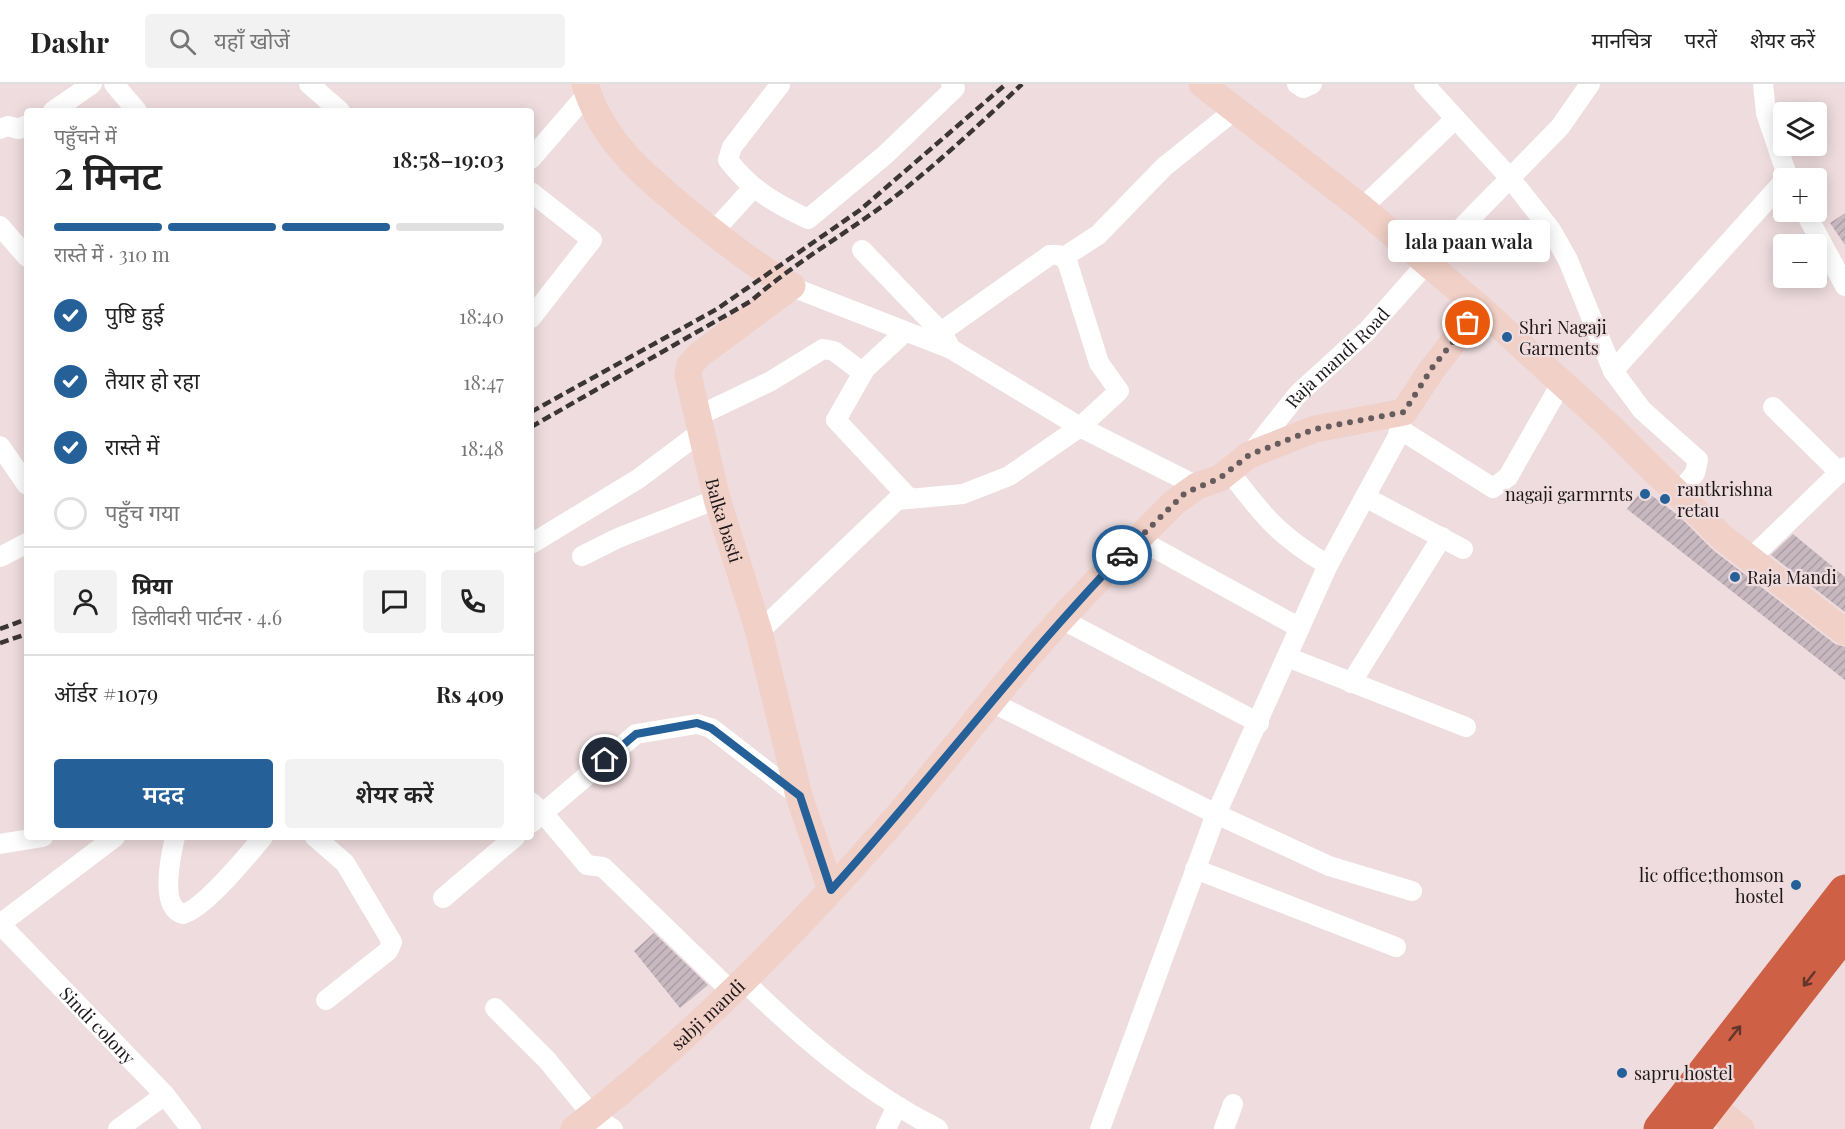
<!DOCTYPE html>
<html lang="hi">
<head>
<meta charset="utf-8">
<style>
  body { margin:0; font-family:"Playfair Display","Noto Sans Devanagari",serif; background:#f2f2f2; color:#222; height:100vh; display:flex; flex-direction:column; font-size:22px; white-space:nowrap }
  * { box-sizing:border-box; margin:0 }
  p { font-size:20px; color:#767676 }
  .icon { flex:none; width:33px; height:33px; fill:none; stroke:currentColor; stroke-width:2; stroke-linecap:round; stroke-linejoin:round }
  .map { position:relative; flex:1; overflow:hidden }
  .details { position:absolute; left:24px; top:24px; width:510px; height:732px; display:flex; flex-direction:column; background:#fff; border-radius:6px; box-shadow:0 3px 15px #0003 }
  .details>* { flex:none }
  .controls { position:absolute; left:1773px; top:18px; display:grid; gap:12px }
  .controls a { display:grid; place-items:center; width:54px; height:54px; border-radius:6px; background:#fff; box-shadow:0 3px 15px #0003; font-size:30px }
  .pin { position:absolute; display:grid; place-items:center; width:51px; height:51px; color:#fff; margin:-26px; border:3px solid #fff; border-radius:50%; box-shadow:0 2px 6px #0007 }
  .courier { position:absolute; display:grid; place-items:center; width:60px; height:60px; margin:-30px; border:4px solid #256198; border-radius:50%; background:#fff; color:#222; box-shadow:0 2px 8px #0007 }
  .bubble { position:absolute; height:42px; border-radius:6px; background:#fff; box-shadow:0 3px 15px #0003; font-size:20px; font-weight:600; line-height:42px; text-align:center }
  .overview em { font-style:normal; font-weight:600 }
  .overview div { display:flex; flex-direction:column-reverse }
  .overview { display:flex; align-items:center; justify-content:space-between; height:102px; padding:0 30px }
  h1 { font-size:39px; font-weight:600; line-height:45px }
  .bar { display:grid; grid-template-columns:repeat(4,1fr); gap:9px 6px; align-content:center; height:72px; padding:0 30px }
  .bar i { height:8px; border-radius:4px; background:#e0e0e0 }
  .bar .on { background:#256198 }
  .bar p { grid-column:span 4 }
  .line { display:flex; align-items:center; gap:15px; padding:0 30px; border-top:2px solid #e0e0e0 }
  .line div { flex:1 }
  .round { display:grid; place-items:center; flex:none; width:63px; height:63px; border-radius:6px; background:#f2f2f2 }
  ol { padding:0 30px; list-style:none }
  li { display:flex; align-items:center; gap:18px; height:66px }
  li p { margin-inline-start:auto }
  li .icon { padding:6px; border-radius:50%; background:#256198; color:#fff; stroke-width:4 }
  li:last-child { color:#767676 }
  li i { width:33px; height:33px; border:3px solid #e0e0e0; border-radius:50% }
  .primary-button { display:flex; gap:12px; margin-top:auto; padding:12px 30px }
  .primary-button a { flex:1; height:69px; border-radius:6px; background:#256198; color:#fff; font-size:24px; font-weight:600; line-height:69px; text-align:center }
  .primary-button a+a { background:#f2f2f2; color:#222 }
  header { display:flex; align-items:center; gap:36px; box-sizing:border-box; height:84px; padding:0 30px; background:#fff; border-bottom:2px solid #e0e0e0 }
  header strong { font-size:28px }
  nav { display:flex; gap:33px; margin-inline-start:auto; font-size:21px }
  .search { width:420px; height:54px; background:#f2f2f2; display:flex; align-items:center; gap:15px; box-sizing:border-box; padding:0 21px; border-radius:6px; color:#767676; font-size:22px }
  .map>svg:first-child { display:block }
  .building { fill:url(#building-hatch) }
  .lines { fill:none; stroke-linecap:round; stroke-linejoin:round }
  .street { stroke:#fff; stroke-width:20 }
  .secondary { stroke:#f0d0c7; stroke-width:27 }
  .highway { stroke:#ce6145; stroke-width:33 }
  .rail { stroke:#3c3536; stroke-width:4.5; stroke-dasharray:9 4.5; stroke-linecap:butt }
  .oneway { stroke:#64352a }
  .done { stroke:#665c5d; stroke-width:6; stroke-dasharray:0 10.8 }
  .route { stroke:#256198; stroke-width:8 }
  .poi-dot { fill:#256198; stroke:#eedcde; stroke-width:2 }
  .labels { text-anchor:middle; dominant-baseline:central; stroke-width:4.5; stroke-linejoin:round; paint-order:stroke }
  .poi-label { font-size:18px; fill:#1d1718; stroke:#eedcde; text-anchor:start }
  .street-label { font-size:18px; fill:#1d1718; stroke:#eedcde }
</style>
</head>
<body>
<header>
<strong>Dashr</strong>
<div class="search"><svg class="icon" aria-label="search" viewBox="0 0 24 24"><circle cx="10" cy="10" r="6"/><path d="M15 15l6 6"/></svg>यहाँ खोजें</div>
<nav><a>मानचित्र</a><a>परतें</a><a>शेयर करें</a></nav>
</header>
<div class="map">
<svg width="1845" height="1045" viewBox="0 0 1845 1045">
  <defs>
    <pattern id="building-hatch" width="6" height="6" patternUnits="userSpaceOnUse" patternTransform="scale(1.5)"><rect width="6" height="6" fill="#c7b7bf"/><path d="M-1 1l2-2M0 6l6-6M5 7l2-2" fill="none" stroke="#aa9da3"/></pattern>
  </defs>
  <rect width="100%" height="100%" fill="#eedcde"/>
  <path class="building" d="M1845 129V161L1830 139Z
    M1643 405 1679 432 1713 466 1835 560 1845 563V596L1627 425Z
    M1793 450 1845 493V528L1771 471Z
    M654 849 708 901 680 924 634 867Z"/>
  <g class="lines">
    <g class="street">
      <path d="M114 0 137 27"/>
      <path d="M309 0 340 27"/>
      <path d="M1297 0 1303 4 1312 0"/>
      <path d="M1424 0 1510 94 1551 146 1568 176 1613 287 1642 326 1698 376 1695 389 1678 410"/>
      <path d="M1763 0 1766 29 1788 94"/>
      <path d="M780 1 732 63 728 76C750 105 776 120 808 135L885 71 955 4 951 0"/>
      <path d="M53 27 92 0"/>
      <path d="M0 45 8 42 19 45 27 41"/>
      <path d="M531 75 588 9"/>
      <path d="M531 108 592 156 531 234"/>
      <path d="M1362 124 1455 35"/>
      <path d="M1805 128 1845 202"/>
      <path d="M0 142 27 173"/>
      <path d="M713 148 753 104"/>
      <path d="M862 166 941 248 948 259"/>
      <path d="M1064 173 1098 151 1164 83 1236 25"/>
      <path d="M792 203 951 265 1080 343 1197 402"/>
      <path d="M905 248 865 285 836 336 908 413"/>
      <path d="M1613 287 1784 97"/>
      <path d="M1773 323 1840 389"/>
      <path d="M698 332 771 297 823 265 834 267 863 289"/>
      <path d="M1401 346 1493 404 1508 393 1562 298"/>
      <path d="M0 362 27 401"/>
      <path id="s1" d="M1251 369 1298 310 1367 247 1427 179 1560 43 1590 0"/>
      <path d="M1229 387C1264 433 1279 452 1328 481"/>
      <path d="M1365 413 1463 465"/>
      <path d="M1138 455 1300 544"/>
      <path d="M531 460 638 395 702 347"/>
      <path d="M582 472 618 454 717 415"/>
      <path d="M0 473 27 459"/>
      <path d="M1751 474 1845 383"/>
      <path d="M1061 535 1259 639"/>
      <path d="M759 548 897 416 963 410 1009 392 1080 343 1119 307 1099 279 1068 180C1063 172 1060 170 1050 171L941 248"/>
      <path d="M1287 573 1466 643"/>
      <path d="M1351 599 1442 453"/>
      <path d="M993 619 1216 730 1329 782 1412 807"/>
      <path d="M531 718 543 729 531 739"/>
      <path id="s2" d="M115 753 0 840 165 1011 191 1045"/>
      <path d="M175 753C171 771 159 823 183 830 205 824 247 772 263 753"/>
      <path d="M315 753 345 779 392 858 388 867 326 916"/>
      <path d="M0 760 43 753"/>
      <path d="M1195 785 1396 863"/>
      <path d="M443 814 515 753"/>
      <path d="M744 897C803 955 864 1007 938 1045"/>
      <path d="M732 908 603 783 587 781 543 729 636 650 697 640 711 644 799 712"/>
      <path d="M495 924 547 976 592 1031 613 1045"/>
      <path d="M118 1045 165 1011"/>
      <path d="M886 1045 896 1024"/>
      <path d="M1100 1045 1216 730 1328 481 1397 354 1404 328"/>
      <path d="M1224 1045 1233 1020"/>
    </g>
    <g class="secondary">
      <path id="s3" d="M585 0C603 61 651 97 698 136 728 160 758 184 792 202L699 271 690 281 688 291 717 415 759 548 799 712 831 806"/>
      <path d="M1202 0 1362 124 1480 224 1606 339 1723 454 1845 548"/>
      <path d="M1711 1021 1741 1045"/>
      <path id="s4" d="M574 1045C689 957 792 852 888 743 948 675 1001 601 1062 534 1099 494 1137 455 1176 417L1197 402 1220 394 1249 371 1315 345 1404 328 1433 284 1480 224"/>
    </g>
    <path class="highway" d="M1660 1045 1845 807
      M1692 1045 1845 849"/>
    <path class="rail" d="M531 328 717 225 860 126 1006 0
      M531 343 751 217C793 180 842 152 888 118 935 82 979 41 1022 0
      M0 545 27 535
      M0 559 27 550"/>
  </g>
  <defs><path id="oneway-shaft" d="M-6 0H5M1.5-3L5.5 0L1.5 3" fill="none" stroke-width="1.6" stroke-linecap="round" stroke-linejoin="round" transform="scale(1.5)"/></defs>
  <g class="oneway">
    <use href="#oneway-shaft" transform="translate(1809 895) rotate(128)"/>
    <use href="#oneway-shaft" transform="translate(1735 949) rotate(-52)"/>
  </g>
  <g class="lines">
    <path class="done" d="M1122 471 1185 409 1220 394 1249 371 1315 345 1404 328 1432 284 1468 239"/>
    <path class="route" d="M605 676 636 650 697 639 711 644 800 712 831 806C930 697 1019 578 1122 471"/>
  </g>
  <g class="poi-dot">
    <circle cx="1507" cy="253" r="6"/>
    <circle cx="1645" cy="410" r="6"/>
    <circle cx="1665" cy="415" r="6"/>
    <circle cx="1735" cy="493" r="6"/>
    <circle cx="1796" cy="801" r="6"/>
    <circle cx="1622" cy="989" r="6"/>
  </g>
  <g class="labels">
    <g class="poi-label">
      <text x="1519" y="243">Shri Nagaji<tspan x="1519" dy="21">Garments</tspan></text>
      <text x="1677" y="405">rantkrishna<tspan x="1677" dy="21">retau</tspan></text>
      <text x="1633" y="410" text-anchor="end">nagaji garmrnts</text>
      <text x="1747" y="493">Raja Mandi</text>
      <text x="1784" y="791" text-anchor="end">lic office;thomson<tspan x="1784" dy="21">hostel</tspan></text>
      <text x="1634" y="989">sapru hostel</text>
    </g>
    <g class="street-label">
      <text stroke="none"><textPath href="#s1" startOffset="129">Raja mandi Road</textPath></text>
      <text stroke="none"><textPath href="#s3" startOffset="584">Balka basti</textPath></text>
      <text stroke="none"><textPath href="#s4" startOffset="176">sabji mandi</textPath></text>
      <text stroke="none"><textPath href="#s2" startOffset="285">Sindi colony</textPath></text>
    </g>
  </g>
</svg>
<div class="controls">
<a><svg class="icon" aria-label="layers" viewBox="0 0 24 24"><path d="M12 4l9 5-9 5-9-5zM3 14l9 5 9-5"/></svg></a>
<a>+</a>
<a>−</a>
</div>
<div class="pin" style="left:1468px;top:239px;background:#ea580c"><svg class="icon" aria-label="bag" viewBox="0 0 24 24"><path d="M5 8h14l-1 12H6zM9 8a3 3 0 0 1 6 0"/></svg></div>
<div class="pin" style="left:605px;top:676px;background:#1f2937"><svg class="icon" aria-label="home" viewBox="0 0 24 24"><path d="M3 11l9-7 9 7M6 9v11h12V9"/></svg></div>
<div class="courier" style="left:1122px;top:471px"><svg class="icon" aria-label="car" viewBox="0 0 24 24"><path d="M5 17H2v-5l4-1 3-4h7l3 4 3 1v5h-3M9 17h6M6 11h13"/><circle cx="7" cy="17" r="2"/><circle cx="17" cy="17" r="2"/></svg></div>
<div class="bubble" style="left:1388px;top:136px;width:162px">lala paan wala</div>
<section class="details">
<div class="overview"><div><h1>2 मिनट</h1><p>पहुँचने में</p></div><em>18:58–19:03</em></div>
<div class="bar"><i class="on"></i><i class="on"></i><i class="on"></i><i></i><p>रास्ते में · 310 m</p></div>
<ol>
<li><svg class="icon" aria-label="check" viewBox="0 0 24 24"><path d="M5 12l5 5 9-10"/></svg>पुष्टि हुई<p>18:40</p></li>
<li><svg class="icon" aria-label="check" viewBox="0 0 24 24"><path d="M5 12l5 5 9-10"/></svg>तैयार हो रहा<p>18:47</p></li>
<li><svg class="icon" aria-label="check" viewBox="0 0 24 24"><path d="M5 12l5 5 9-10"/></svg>रास्ते में<p>18:48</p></li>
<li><i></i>पहुँच गया</li>
</ol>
<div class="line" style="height:108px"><a class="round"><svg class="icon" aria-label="person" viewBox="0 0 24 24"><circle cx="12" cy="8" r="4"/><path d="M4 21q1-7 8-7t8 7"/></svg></a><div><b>प्रिया</b><p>डिलीवरी पार्टनर · 4.6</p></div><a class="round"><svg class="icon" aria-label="chat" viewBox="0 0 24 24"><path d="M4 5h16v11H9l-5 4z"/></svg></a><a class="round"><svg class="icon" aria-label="phone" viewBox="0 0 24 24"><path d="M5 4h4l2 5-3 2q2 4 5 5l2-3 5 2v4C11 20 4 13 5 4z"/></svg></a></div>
<div class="line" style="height:78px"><div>ऑर्डर #1079</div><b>Rs 409</b></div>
<div class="primary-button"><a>मदद</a><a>शेयर करें</a></div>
</section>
</div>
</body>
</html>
